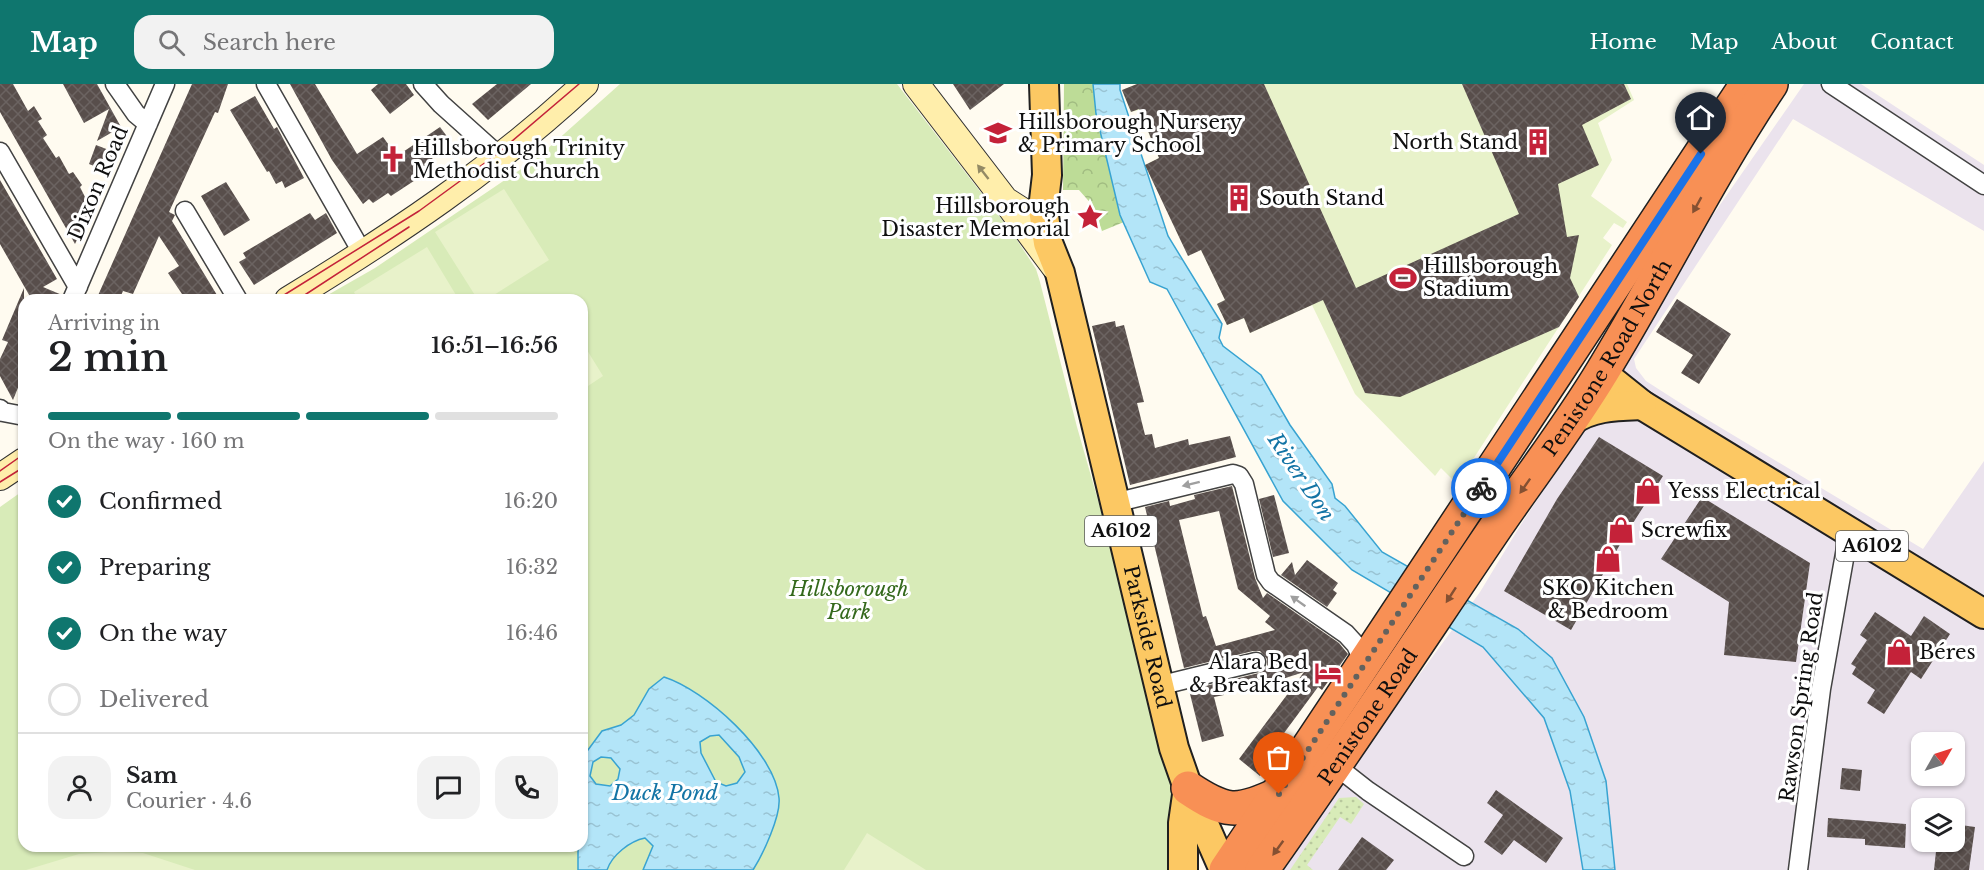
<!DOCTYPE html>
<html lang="en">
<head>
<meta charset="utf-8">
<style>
  body { margin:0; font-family:"Libre Baskerville",serif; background:#f2f2f2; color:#202124; height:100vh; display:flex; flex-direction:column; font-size:22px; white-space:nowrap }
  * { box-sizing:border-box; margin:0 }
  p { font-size:20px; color:#757577 }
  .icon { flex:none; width:33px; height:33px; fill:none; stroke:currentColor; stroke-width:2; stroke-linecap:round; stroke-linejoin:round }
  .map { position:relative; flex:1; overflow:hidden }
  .details { position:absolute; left:18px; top:210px; width:570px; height:558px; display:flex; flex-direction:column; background:#fff; border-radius:18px; box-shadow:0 2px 4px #0004 }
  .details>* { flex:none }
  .needle { width:39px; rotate:51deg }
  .tools { position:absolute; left:1911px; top:648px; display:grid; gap:12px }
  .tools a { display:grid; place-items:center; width:54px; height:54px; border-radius:12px; background:#fff; box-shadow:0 2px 4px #0004; font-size:30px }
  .pin { position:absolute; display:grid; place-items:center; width:51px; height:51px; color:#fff; margin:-62px -26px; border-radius:50% 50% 50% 0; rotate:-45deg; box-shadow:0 0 6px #0007 }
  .pin .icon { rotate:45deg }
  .courier { position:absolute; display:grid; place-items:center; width:60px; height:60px; margin:-30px; border:4px solid #1a73e8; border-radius:50%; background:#fff; color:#222; box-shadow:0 2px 8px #0007 }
  .overview em { font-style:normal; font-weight:600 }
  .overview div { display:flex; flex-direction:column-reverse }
  .overview { display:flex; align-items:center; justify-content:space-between; height:102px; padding:0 30px }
  h1 { font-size:39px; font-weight:600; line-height:45px }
  .bar { display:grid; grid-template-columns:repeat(4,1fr); gap:9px 6px; align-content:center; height:72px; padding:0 30px }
  .bar i { height:8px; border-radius:4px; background:#e0e0e0 }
  .bar .current { background:#0f766e }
  .bar p { grid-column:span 4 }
  .line { display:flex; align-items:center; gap:15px; padding:0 30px; border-top:2px solid #e0e0e0 }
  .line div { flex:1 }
  .round { display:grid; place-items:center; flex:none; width:63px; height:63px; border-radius:18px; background:#f2f2f2 }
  ol { padding:0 30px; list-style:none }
  li { display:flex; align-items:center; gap:18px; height:66px }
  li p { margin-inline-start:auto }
  li .icon { padding:6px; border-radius:50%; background:#0f766e; color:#fff; stroke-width:4 }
  li:last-child { color:#757577 }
  li i { width:33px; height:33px; border:3px solid #e0e0e0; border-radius:50% }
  header { display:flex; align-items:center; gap:36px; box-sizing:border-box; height:84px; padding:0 30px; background:#0f766e; color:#fff }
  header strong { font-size:28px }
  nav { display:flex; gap:33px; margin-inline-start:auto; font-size:21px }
  .search { width:420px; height:54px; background:#f2f2f2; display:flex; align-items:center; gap:15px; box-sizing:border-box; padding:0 21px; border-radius:18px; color:#757577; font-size:22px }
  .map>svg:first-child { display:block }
  .industrial { fill:#ebe3ed; fill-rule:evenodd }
  .grass { fill:url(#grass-dots) }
  .forest { fill:url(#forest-crowns) }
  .park { fill:#d8ebb8 }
  .pitch { fill:#e8f2ca }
  .water { fill:url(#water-ripples); stroke:#38a3d1; stroke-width:1.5; fill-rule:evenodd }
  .building { fill:url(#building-cross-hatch); fill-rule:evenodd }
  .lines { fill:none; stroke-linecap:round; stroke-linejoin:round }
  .street-casing { stroke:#424242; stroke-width:21 }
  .secondary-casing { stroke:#313131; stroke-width:28 }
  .primary-casing { stroke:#202020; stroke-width:32 }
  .highway-casing { stroke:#202020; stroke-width:36 }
  .street { stroke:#fff; stroke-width:18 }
  .secondary { stroke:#ffeeab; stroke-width:26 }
  .primary { stroke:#fcc863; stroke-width:28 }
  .highway { stroke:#f89055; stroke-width:33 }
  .tram { stroke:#c42239; stroke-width:1.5 }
  .oneway { fill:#938a65 }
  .oneway2 { fill:#845032 }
  .oneway3 { fill:#9f9f9f }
  .done { stroke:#63625e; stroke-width:6; stroke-dasharray:0 10.8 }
  .route { stroke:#1a73e8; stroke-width:8 }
  .labels { text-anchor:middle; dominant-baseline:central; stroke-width:6; stroke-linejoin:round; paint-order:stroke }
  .shield { fill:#fff; stroke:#575757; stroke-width:1.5 }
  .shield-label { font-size:18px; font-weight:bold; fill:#0f0f0f }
  .poi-label { font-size:20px; fill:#0f0f0f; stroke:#fff; text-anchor:start }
  .street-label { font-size:20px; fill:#0f0f0f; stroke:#fff }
  .park-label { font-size:20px; font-style:italic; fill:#34691c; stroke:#fff }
  .water-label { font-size:21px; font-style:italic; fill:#1374a5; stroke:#fff }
</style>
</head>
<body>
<header>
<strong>Map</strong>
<div class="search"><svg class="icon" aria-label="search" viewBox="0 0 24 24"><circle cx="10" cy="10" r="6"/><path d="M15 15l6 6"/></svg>Search here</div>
<nav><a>Home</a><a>Map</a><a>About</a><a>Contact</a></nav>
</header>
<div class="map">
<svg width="1984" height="786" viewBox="0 0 1984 786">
  <defs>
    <pattern id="grass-dots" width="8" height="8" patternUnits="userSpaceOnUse" patternTransform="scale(1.5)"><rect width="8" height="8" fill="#d8ebb8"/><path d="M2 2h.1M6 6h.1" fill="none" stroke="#b8c89d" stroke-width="1.8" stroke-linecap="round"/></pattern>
    <pattern id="forest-crowns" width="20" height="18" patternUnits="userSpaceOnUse" patternTransform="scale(1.5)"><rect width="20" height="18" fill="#bddc97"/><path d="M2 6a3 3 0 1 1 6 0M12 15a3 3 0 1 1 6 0" fill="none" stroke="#a1bc81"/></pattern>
    <pattern id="water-ripples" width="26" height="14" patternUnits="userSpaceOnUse" patternTransform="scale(1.5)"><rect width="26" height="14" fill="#b3e5f8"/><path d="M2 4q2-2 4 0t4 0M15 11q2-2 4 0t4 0" fill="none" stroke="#99c3d3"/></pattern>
    <pattern id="building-cross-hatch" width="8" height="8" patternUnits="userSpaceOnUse" patternTransform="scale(1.5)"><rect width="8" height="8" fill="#584e4b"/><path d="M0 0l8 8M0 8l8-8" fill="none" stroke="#6b6361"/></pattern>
  </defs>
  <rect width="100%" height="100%" fill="#fffbf0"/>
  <path class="industrial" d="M1804 0H1861L1984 81V147L1793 35 1634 275 1636 284 1646 297 1688 324 1923 465 1984 377V786H1276L1480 508 1520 442 1591 334 1706 141ZM1922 658H1954V692H1922ZM1922 724H1954V758H1922Z"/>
  <path class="grass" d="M1356 713 1364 720 1351 740 1340 733 1307 781 1313 786H1290L1339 714Z"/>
  <path class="forest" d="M1064 0H1093L1096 30 1124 138 1102 147 1094 123 1079 106H1063Z"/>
  <path class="park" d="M620 0H897L1013 150 1036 185 1040 198 1077 343 1195 755 1178 786H0V423L24 406V762H582V216H319L375 184 536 75Z"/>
  <path class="pitch" d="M1137 0H1627L1634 16 1598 39 1612 76 1591 112 1627 138 1623 144 1614 139 1603 154 1612 161 1457 400 1441 384 1435 392 1355 310 1312 221 1250 249 1244 234 1227 241 1217 220 1225 216 1201 166 1178 148 1145 81 1159 74 1139 26 1131 28 1122 6Z
    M504 105 549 176 486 216H478L435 148Z
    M427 163 459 216H358L354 208Z
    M582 258 603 292 582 306Z
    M867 749 926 786H844Z
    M111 768 143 769 195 786H26L79 770Z"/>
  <path class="water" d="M1093 0H1120V6L1168 152 1222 240 1219 254 1223 262 1261 291 1290 341 1332 400 1335 414 1345 422 1382 468 1518 545 1552 574 1584 633 1606 697 1615 786H1583L1570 707 1544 634 1483 563 1352 486 1283 417 1167 205 1150 198 1120 131 1096 30Z
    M664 593C705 606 775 668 779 714 781 732 763 770 753 786H643L653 762 645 754C630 757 612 771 607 786H578V762H582V674L602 647 621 641 634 631 649 605ZM719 651 739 673 745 688 737 699 726 702 716 698 701 669 700 658 710 652ZM601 673 611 674 620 685 618 695 610 702 596 700 590 692 593 678Z"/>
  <path class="building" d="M0 0H13L28 27 34 22 42 35 38 37 47 51 43 54 56 74 59 72 69 90 73 88 82 101 80 103 90 123 84 126 88 132 75 160 0 28Z
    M63 0H97L121 43 97 57 109 25 84 39Z
    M192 0H228L218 29 215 28 169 128 175 131 172 137 220 216H186L168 189 179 182 159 152 133 210 123 207 119 216H96Z
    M290 0H315L357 70 383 53 397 72 440 43 449 55 444 59 448 64 424 80 429 87 391 112 388 109 373 119 369 115 363 120 332 76Z
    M378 0H406L414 11 390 30 371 6Z
    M497 0H531L488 36 472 20Z
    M953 0H1004L970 26Z
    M1137 0H1264L1356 204 1519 130 1462 0H1624L1631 15 1582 41 1599 81 1558 100 1567 153 1579 151 1570 194 1579 213 1559 243 1400 313 1365 309 1323 216 1250 249 1244 234 1227 241 1217 220 1225 216 1201 166 1188 172 1145 81 1159 74 1139 25 1131 28 1122 6Z
    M255 12 274 45 277 43 304 94 285 104 282 97 276 100 269 87 267 88 230 26Z
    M96 61 114 68 107 87 89 80Z
    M0 96 57 195 43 203 62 211 61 216H32L0 160Z
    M226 98 250 136 224 152 201 112Z
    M310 129 315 136 326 129 337 149 254 201 239 178 246 174 243 169Z
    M24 204V289L13 316 0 292V275L8 258 2 256Z
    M1677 215 1731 250 1699 300 1681 289 1693 271 1656 248Z
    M1115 237 1116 243 1124 241 1144 318 1137 319 1145 351 1152 350 1155 364 1188 355 1189 361 1230 352 1236 373 1130 401 1092 242Z
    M1599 353 1663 392 1626 450 1571 546 1504 507 1557 415Z
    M1232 402 1255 494 1263 514 1267 509 1339 559 1348 570 1322 606 1318 603 1273 664 1278 668 1260 692 1239 675 1304 588 1254 604 1252 597 1223 606 1224 611 1214 613 1224 652 1202 658 1189 606 1259 589 1267 582V575L1260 567H1253L1184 584 1145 423 1169 417 1170 422 1195 415 1194 411ZM1219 427 1238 505 1270 532 1265 538 1275 546 1216 562 1206 532 1203 533 1179 436Z
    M1274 411 1289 469 1273 473 1259 415Z
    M1702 413 1810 479 1796 578 1724 571 1729 518 1661 475Z
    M1307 476 1338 499 1333 506 1337 509 1327 523 1281 491 1292 478 1295 491Z
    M1875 528 1911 552 1924 532 1950 550 1921 595 1911 588 1884 630 1867 619 1875 606 1852 590 1856 583 1851 580 1867 556 1860 551Z
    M1842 684 1862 686 1860 707 1840 705Z
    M1496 706 1563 754 1546 779 1514 756 1502 771 1484 758 1503 731 1487 719Z
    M1828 734 1906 740 1905 764 1865 761V755L1827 753Z
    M1954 740 1975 743 1969 786H1934L1937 758H1954Z
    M1362 753 1394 776 1386 786H1338Z"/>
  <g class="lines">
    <defs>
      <path id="street" d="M115 0 136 30 148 40
        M266 0 363 170
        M423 0 441 20 500 73
        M1831 0 1984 101
        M0 68 78 203
        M185 127 238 216
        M72 216 165 0
        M0 325 3 328 24 332
        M1114 419 1233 390 1239 392 1244 400 1266 491 1271 498 1346 550 1356 561 1365 581
        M1158 602 1256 578
        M1336 682 1368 707 1464 772
        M1798 786 1821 605 1849 447"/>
      <path id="secondary" d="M916 0 1005 116 1027 130 1043 125
        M1008 120 1054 182
        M288 216C393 152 495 84 585 0
        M0 393 24 377"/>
      <g id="primary">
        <path id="s1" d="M1044 0 1047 91 1043 125 1048 159 1060 189 1174 664 1188 704 1224 786"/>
        <path d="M1602 289 1642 321 1984 530"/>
        <path d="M1571 337C1592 322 1617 322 1642 321"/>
        <path d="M1183 786V739L1188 704"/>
      </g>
      <g id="highway">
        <path d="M1188 704C1225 729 1237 730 1279 710"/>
        <path d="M1226 786C1402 525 1573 262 1747 0"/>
        <path id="s2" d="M1262 786C1343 672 1420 555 1498 440 1533 389 1570 341 1602 288 1660 193 1709 93 1771 0"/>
      </g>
    </defs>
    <use href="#street" class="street-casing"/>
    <use href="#secondary" class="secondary-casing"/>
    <use href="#primary" class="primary-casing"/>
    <use href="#highway" class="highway-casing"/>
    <use href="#street" class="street"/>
    <use href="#secondary" class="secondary"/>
    <use href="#primary" class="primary"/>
    <use href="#highway" class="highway"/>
    <path class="tram" d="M276 216 419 127 497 70 579 0
      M297 216 409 143
      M0 387 24 370
      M0 398 24 383"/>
  </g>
  <defs><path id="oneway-solid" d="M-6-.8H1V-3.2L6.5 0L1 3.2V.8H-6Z" transform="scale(1.5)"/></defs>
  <use class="oneway" href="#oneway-solid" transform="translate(983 88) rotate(-128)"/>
  <g class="oneway2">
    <use href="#oneway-solid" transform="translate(1697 121) rotate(119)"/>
    <use href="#oneway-solid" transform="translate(1525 402) rotate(125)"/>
    <use href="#oneway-solid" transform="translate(1451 511) rotate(123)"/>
    <use href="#oneway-solid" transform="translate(1278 764) rotate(126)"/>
  </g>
  <g class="oneway3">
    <use href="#oneway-solid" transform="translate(1191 400) rotate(166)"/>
    <use href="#oneway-solid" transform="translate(1298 517) rotate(-145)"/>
  </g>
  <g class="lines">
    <path class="done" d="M1279 710 1481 404"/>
    <path class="route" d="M1481 404 1701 70"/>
  </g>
  <defs>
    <symbol id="school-bare" viewBox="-9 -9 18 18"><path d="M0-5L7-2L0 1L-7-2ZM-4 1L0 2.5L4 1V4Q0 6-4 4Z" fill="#c42239" stroke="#fff" stroke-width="2.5" paint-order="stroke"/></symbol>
    <symbol id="building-bare" viewBox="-9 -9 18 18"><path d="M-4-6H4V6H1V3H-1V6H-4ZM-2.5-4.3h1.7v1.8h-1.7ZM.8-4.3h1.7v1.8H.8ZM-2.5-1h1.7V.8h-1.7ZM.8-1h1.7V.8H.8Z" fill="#c42239" stroke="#fff" stroke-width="2.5" paint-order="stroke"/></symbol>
    <symbol id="church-bare" viewBox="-9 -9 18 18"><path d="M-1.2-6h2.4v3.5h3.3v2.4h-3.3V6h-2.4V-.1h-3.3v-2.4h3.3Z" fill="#c42239" stroke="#fff" stroke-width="2.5" paint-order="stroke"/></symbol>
    <symbol id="sight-bare" viewBox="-9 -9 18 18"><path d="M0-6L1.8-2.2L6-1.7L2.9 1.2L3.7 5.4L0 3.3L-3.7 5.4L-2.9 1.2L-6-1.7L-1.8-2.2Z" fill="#c42239" stroke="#fff" stroke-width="2.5" paint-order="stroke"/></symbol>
    <symbol id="stadium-bare" viewBox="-9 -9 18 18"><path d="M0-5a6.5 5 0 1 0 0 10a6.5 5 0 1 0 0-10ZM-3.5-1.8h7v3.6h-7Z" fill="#c42239" stroke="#fff" stroke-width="2.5" paint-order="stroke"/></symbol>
    <symbol id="shop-bare" viewBox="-9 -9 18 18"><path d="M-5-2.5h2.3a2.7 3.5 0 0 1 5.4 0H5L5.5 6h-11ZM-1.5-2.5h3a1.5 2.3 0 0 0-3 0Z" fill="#c42239" stroke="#fff" stroke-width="2.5" paint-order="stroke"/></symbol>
    <symbol id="hotel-bare" viewBox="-9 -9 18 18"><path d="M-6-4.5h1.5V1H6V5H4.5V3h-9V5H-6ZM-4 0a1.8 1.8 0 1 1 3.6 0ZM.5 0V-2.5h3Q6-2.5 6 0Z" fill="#c42239" stroke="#fff" stroke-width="2.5" paint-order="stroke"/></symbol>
  </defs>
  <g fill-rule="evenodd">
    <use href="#school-bare" x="979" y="30" width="38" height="38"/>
    <use href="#building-bare" x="1519" y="39" width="38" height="38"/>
    <use href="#church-bare" x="374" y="56" width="38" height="38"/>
    <use href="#building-bare" x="1220" y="95" width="38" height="38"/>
    <use href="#sight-bare" x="1071" y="114" width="38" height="38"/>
    <use href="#stadium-bare" x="1384" y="175" width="38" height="38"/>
    <use href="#shop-bare" x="1629" y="388" width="38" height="38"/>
    <use href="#shop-bare" x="1602" y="427" width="38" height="38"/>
    <use href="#shop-bare" x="1589" y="456" width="38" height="38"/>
    <use href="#shop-bare" x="1880" y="549" width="38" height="38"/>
    <use href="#hotel-bare" x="1309" y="570" width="38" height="38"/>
  </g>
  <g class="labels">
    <g class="shield">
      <rect x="1085" y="432" width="72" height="30" rx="4.5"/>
      <rect x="1836" y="447" width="72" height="30" rx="4.5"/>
    </g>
    <g class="shield-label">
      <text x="1121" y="447">A6102</text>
      <text x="1872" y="462">A6102</text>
    </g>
    <g class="poi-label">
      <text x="1018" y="38">Hillsborough Nursery<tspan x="1018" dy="23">&amp; Primary School</tspan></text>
      <text x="1518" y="58" text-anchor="end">North Stand</text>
      <text x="413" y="64">Hillsborough Trinity<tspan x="413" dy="23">Methodist Church</tspan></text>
      <text x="1259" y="114">South Stand</text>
      <text x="1070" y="122" text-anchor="end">Hillsborough<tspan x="1070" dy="23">Disaster Memorial</tspan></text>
      <text x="1423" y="182">Hillsborough<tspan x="1423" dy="23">Stadium</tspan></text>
      <text x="1668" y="407">Yesss Electrical</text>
      <text x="1641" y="446">Screwfix</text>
      <text x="1608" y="504" text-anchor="middle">SKO Kitchen<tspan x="1608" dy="23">&amp; Bedroom</tspan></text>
      <text x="1919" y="568">Béres</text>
      <text x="1308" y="578" text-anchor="end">Alara Bed<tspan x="1308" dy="23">&amp; Breakfast</tspan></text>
    </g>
    <g class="street-label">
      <text transform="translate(98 99) rotate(-67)">Dixon Road</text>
      <text stroke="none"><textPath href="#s2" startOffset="618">Penistone Road North</textPath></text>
      <text stroke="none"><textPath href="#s1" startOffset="566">Parkside Road</textPath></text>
      <text transform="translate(1801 613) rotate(-82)">Rawson Spring Road</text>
      <text stroke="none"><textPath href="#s2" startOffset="186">Penistone Road</textPath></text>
    </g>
    <g class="park-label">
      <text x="849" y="505">Hillsborough<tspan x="849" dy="23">Park</tspan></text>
    </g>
    <g class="water-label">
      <text transform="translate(1301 393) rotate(56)">River Don</text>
      <text x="665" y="709">Duck Pond</text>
    </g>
  </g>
</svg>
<div class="tools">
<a><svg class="needle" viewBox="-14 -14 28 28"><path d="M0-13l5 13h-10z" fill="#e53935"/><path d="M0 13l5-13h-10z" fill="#757577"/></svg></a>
<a><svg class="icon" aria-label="layers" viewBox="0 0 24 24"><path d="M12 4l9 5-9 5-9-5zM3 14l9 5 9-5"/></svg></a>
</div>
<div class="pin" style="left:1279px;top:710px;background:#ea580c"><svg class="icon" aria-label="bag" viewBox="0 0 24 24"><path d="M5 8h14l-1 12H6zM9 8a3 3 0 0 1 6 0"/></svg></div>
<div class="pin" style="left:1701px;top:70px;background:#1f2937"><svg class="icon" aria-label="home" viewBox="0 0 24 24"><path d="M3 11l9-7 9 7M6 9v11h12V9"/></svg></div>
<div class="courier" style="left:1481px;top:404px"><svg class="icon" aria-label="bike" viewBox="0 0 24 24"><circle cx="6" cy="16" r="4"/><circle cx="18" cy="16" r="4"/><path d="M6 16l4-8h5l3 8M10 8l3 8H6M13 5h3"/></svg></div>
<section class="details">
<div class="overview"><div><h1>2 min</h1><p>Arriving in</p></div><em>16:51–16:56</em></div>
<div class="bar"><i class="current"></i><i class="current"></i><i class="current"></i><i></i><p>On the way · 160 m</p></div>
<ol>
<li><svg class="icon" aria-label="check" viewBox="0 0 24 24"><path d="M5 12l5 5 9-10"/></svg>Confirmed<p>16:20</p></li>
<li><svg class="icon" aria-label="check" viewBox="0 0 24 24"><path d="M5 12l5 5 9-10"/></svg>Preparing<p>16:32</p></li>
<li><svg class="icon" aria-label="check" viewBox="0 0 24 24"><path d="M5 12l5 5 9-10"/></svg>On the way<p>16:46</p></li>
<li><i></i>Delivered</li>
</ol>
<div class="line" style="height:108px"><a class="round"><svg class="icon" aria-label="person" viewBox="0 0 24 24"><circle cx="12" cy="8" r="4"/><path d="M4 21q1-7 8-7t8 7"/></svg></a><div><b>Sam</b><p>Courier · 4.6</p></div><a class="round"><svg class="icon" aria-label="chat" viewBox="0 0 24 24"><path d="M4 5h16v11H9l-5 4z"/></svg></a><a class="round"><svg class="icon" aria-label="phone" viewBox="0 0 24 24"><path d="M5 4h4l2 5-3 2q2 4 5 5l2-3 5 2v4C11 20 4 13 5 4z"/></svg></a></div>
</section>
</div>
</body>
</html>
